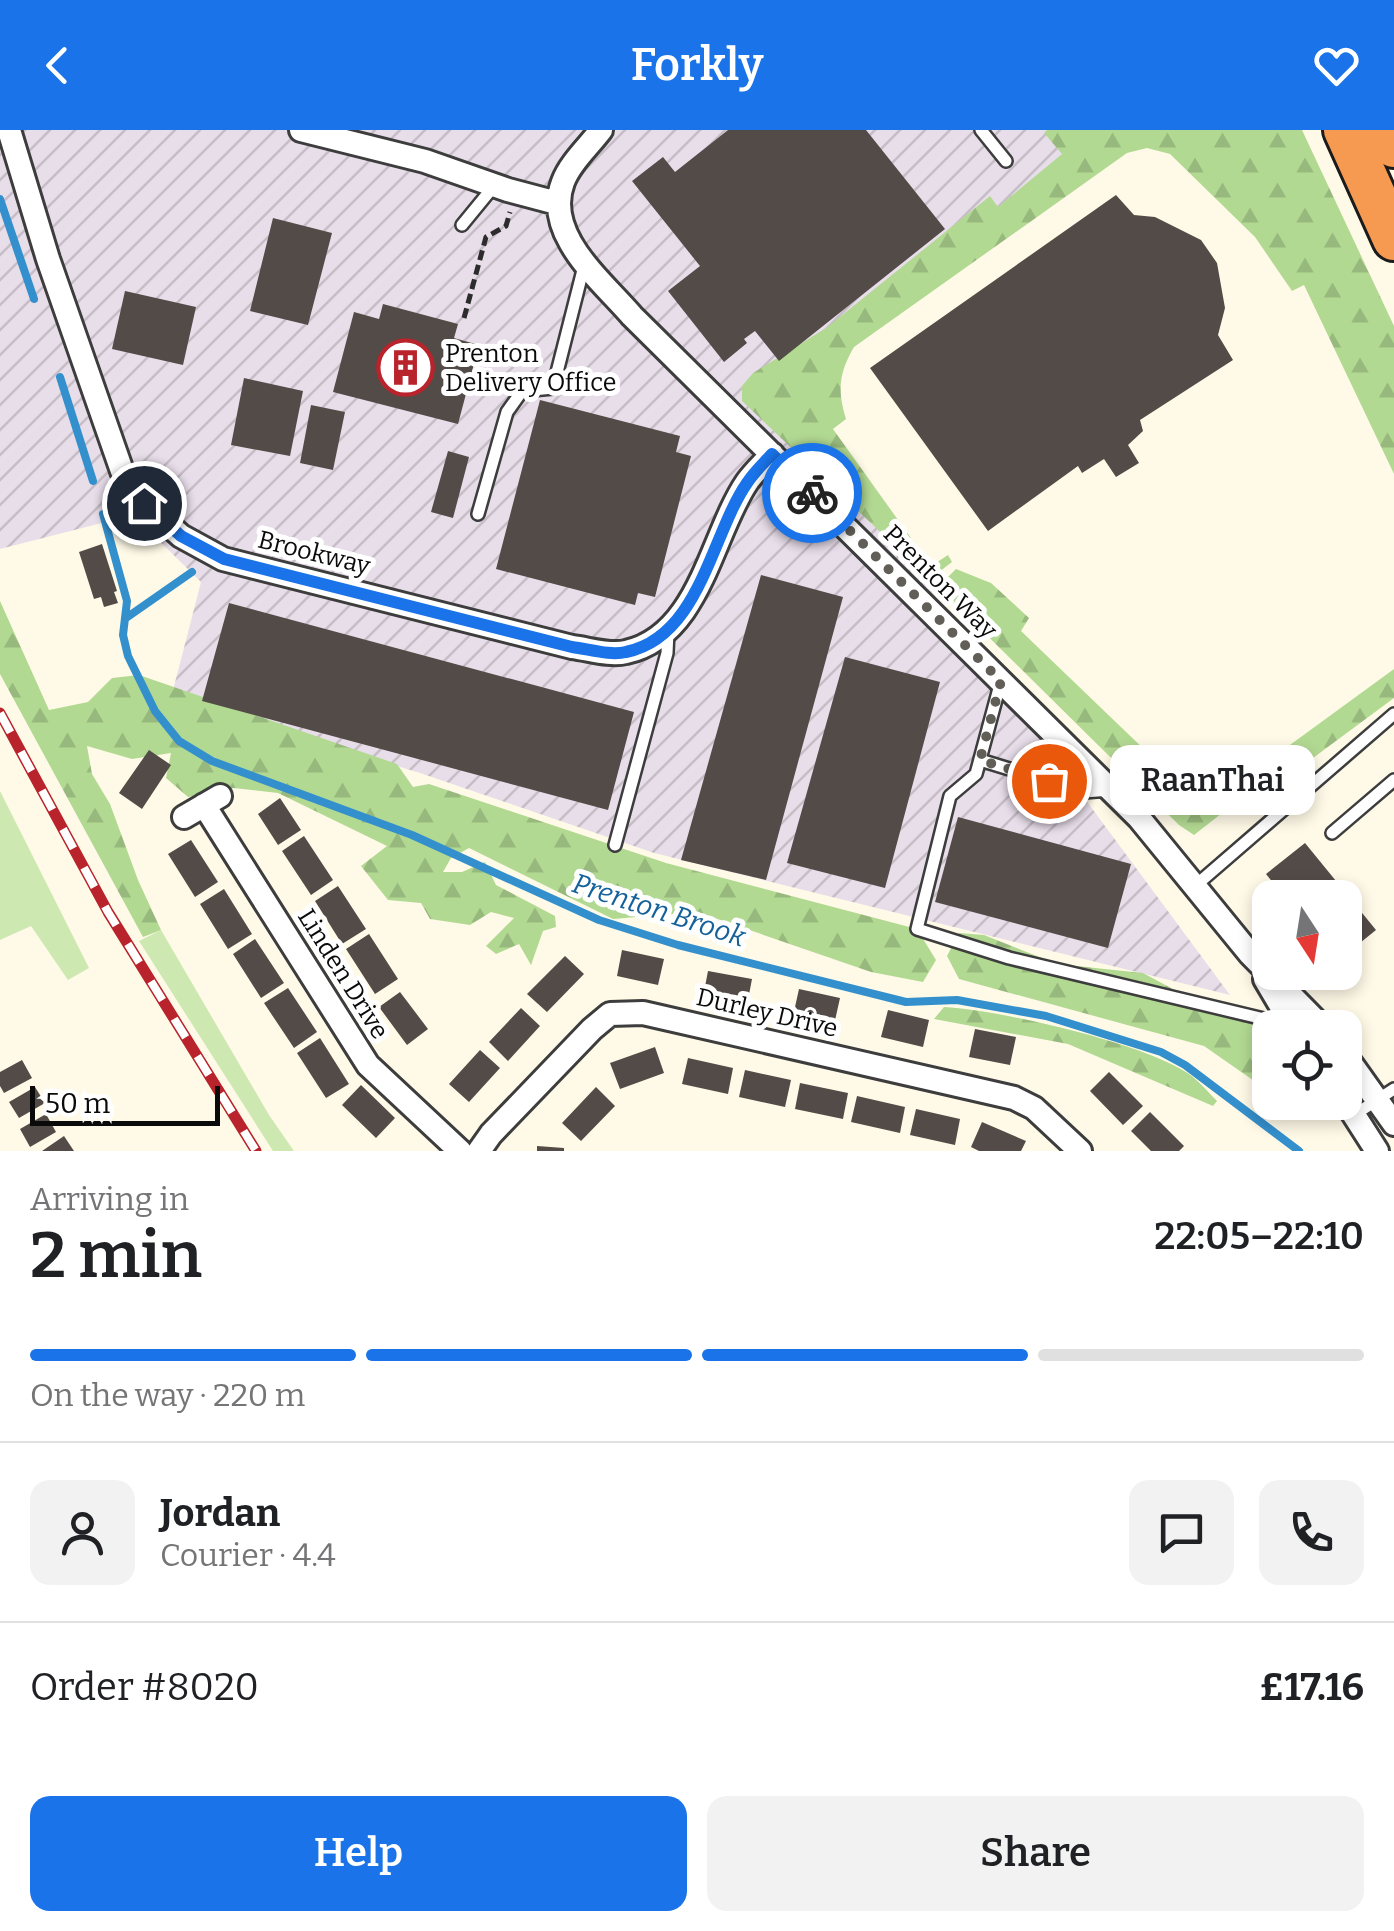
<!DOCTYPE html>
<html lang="en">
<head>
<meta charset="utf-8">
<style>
  body { margin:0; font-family:Bitter,serif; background:#f2f2f2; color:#202124; height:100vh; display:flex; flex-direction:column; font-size:38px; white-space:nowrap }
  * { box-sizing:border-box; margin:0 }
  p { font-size:32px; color:#757577 }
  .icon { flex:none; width:55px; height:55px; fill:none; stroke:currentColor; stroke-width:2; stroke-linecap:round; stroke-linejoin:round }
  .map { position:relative; height:1021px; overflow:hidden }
  .details { display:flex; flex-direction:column; background:#fff; flex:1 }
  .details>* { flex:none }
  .needle { width:65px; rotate:168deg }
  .buttons { position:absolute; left:1252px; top:750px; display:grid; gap:20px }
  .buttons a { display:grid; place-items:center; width:110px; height:110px; border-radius:20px; background:#fff; box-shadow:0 5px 15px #0003; font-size:50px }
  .scale { position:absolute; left:30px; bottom:25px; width:190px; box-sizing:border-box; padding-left:10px; border:5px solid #0a0a0a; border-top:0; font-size:28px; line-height:35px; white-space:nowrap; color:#0a0a0a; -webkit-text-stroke:8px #fff; paint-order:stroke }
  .pin { position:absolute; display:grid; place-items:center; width:85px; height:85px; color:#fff; margin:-42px; border:5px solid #fff; border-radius:50%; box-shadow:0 2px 10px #0007 }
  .courier { position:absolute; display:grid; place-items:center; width:100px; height:100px; margin:-50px; border:8px solid #1a73e8; border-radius:50%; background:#fff; color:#222; box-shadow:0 2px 12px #0007 }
  .bubble { position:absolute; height:70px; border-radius:20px; background:#fff; box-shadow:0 5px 15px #0003; font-size:32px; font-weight:600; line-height:70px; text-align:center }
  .headline em { font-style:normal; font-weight:600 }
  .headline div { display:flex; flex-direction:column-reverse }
  .headline { display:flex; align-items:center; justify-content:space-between; height:170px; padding:0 30px }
  h1 { font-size:65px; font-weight:600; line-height:75px }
  .bar { display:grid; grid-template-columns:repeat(4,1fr); gap:15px 10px; align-content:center; height:120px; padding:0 30px }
  .bar i { height:12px; border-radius:8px; background:#e0e0e0 }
  .bar .selected { background:#1a73e8 }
  .bar p { grid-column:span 4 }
  .line { display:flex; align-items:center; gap:25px; padding:0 30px; border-top:2px solid #e0e0e0 }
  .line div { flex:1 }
  .round { display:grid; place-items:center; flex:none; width:105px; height:105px; border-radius:20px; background:#f2f2f2 }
  .primary-button { display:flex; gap:20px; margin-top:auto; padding:20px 30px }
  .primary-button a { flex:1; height:115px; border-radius:20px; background:#1a73e8; color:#fff; font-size:40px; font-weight:600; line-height:115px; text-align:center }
  .primary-button a+a { background:#f2f2f2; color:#202124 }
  header { display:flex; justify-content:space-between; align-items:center; height:130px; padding:0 30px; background:#1a73e8; color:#fff; font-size:45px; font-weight:600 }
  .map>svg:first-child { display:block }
  .industrial { fill:url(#industrial-furrows) }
  .green { fill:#cee8b2 }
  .forest { fill:url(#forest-firs) }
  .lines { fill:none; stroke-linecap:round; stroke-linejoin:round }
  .stream { stroke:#3490cd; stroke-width:8 }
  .building { fill:#534b47 }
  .service-casing { stroke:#3d3d3d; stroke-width:16 }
  .minor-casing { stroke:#3d3d3d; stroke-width:28 }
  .motorway-casing { stroke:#1b1b1b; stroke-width:48 }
  .path { stroke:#2c2c2c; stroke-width:5; stroke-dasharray:10 5; stroke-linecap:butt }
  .service { stroke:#fff; stroke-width:11 }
  .minor { stroke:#fff; stroke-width:22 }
  .motorway { stroke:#f59a50; stroke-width:42 }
  .rail-casing { stroke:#b9232b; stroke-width:11 }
  .rail { stroke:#fff; stroke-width:8; stroke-dasharray:22; stroke-linecap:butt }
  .done { stroke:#605e57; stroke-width:10; stroke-dasharray:0 18 }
  .route { stroke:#1a73e8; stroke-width:12 }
  .labels { text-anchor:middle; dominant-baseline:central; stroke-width:10; stroke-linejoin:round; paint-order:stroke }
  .poi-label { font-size:25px; fill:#0a0a0a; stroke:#fff; text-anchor:start }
  .street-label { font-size:25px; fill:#0a0a0a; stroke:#fff }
  .water-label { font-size:28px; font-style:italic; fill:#15619a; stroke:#fff }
</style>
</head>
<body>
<header><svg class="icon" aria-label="back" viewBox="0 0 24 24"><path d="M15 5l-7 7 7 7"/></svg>Forkly<svg class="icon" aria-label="heart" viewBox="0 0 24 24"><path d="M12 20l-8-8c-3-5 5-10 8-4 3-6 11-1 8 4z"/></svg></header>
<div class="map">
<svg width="1394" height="1021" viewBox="0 0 1394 1021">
  <defs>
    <pattern id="industrial-furrows" width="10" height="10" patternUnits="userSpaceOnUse" patternTransform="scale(2.5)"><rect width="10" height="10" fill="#e8deea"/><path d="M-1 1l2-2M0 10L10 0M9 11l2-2" fill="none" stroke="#c6bdc7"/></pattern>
    <pattern id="forest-firs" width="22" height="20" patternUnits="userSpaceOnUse" patternTransform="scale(2.5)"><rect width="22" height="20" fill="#b2d992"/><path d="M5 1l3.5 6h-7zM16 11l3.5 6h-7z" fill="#98b97d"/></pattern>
  </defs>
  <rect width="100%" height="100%" fill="#fffae7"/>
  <path class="industrial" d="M0 0H1140L781 272 821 312 1230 865 654 723 420 643 171 568 201 452 133 385 0 419Z"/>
  <path class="green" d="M0 661 89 838 68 850 31 796 0 810Z
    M161 800 269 985 294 1021H273L139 811Z"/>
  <path class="forest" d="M1047 0H1302L1394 196V344L1304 155 1292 161 1255 107 1170 24 1147 18 1127 23 854 217C839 243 837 260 846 289L833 299 931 436 948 425 952 432 930 449 742 271V256L753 243 826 198 990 66 998 77 1062 24 1044 3Z
    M956 439 991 453 1029 488 1021 501 1199 672 1212 658 1228 660 1394 539V568L1313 628 1290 630 1194 705 1179 695 938 457Z
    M0 471 49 580 88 572 112 548 139 545 397 634 413 657 429 654 666 733 917 799 936 830 923 852 871 842 697 782 613 789 469 718 451 728 443 742H462L485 732 496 755 555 786 556 797 543 801 531 835 519 814 496 824 486 816 514 788 491 782 470 795 430 789 421 773 388 770 361 736 387 716 278 663 234 658 188 667 166 648 171 623 132 629 87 616 92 644 110 674 138 750 161 800 143 807 0 544Z
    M959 803 984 805 1057 834 1143 843 1184 865 1279 897 1270 898V962L1204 916 959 849 947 826Z
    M944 877C1000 880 1144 913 1189 944 1199 951 1208 962 1217 971L1213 976 1068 914 934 889Z"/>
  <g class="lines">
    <path class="stream" d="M0 69 34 169
      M60 247 93 351
      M103 384 127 471 123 505 128 526 155 581 179 611 212 631 412 705 599 790 678 815 906 872 957 870 1046 886 1161 922 1185 935 1299 1021
      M126 488 192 442"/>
  </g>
  <path class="building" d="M728 0H866L945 99 779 231 755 201 744 209 747 213 724 232 668 161 700 136 632 51 663 27 675 42Z
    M1116 65 1134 85 1155 87 1201 110 1217 133 1225 178 1218 205 1233 230 1140 290 1143 301 1128 315 1139 333 1116 347 1104 329 1082 343 1078 336 988 401 870 238Z
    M273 88 332 103 308 195 250 181Z
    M125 161 196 177 183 235 112 219Z
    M383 174 458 194 454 208 479 215 458 294 333 262 354 182 379 189Z
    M244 248 303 261 290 326 231 315Z
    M540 270 680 306 676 322 691 326 655 467 638 463 635 475 496 439Z
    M311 275 345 282 333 340 300 333Z
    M448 321 469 327 453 388 431 382Z
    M102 414 117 461 114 462 118 473 104 477 101 467 94 469 79 422Z
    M761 445 843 467 766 750 681 730Z
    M229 473 634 582 608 680 202 571Z
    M845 527 940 552 885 758 787 733Z
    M149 620 171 635 142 679 119 663Z
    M280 668 301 700 278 715 258 684Z
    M958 687 1131 734 1108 818 935 772Z
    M304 706 333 750 311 765 282 721Z
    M191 710 218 752 195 767 168 724Z
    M1305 713 1376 800 1345 825V768H1285L1266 744Z
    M338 756 366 799 342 814 315 771Z
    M224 759 252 804 228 819 200 774Z
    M369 804 398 849 375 864 346 819Z
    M255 809 284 853 261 868 233 824Z
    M622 820 664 829 658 855 617 846Z
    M565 826 584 844 547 882 527 864Z
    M708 841 752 849 747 875 703 867Z
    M288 858 317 902 294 918 264 873Z
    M799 859 840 868 834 895 793 886Z
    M400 862 428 899 407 915 379 877Z
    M521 878 540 896 508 931 489 912Z
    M888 880 929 890 923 917 881 907Z
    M975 899 1016 907 1010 935 969 927Z
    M320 908 349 954 326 968 297 923Z
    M655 917 664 943 620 959 610 933Z
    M480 920 500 938 469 972 449 954Z
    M688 928 733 938 728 964 682 954Z
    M22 930 32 948 4 963 0 956V942Z
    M745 940 791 950 785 977 739 967Z
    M1109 942 1143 976 1123 995 1090 961Z
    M800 953 848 963 843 989 795 979Z
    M361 955 395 988 376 1008 342 975Z
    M35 957 45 973 19 988 9 972Z
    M596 957 615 976 581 1011 562 993Z
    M857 966 905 977 900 1003 851 992Z
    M916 979 960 989 955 1015 910 1005Z
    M1150 982 1184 1016 1179 1021H1151L1131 1001Z
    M46 984 56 1002 30 1017 20 999Z
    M982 992 1026 1011 1021 1021H979L971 1017Z
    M64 1006 74 1021H42Z
    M537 1016 564 1018V1021H537Z"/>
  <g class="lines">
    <defs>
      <path id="service" d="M981 0 1006 31
        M462 95 494 56
        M478 384 507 282 522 261 553 258 584 136
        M1001 551 976 644 950 666 917 799 1009 828 1289 895
        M980 630 1084 662 1110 660
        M1332 703 1394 650
        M615 715 667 523 668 501
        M1195 756 1394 584
        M1354 985 1394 959"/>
      <path id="minor" d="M9 0 48 129 122 341 144 373 181 406 223 429 572 517C589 519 610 526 626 522 700 506 711 405 747 352 754 342 764 333 772 324
        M301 0 425 31 508 60 557 73
        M601 0C589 16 570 33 563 52 543 104 601 150 632 186L1139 688 1250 824 1323 898
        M204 675 368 935 460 1021
        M184 687 220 666
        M1265 849 1294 898
        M1345 925 1394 994
        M1345 971 1377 1021
        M479 1021 491 1004 592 899 610 884 643 883 1014 968 1034 978 1080 1021"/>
      <path id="motorway" d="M1345 0 1394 109
        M1385 0 1394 16"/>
    </defs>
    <use href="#service" class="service-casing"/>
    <use href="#minor" class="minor-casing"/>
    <use href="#motorway" class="motorway-casing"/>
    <path class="path" d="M464 188 486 107 506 96 510 82"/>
    <use href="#service" class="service"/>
    <use href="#minor" class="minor"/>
    <use href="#motorway" class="motorway"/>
    <defs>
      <path id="rail" d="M0 583 108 782 256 1021"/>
    </defs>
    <use href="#rail" class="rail-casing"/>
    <use href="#rail" class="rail"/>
  </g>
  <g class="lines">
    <path class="done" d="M812 363 1001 551 980 630 1049 651"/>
    <path class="route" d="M144 373 181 406 224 429 572 517C589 519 610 526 626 522 700 507 711 405 747 353 754 342 764 333 772 324L812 363"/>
  </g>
  <defs>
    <symbol id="building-ring" viewBox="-11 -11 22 22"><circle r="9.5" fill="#fff" stroke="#b9232b" stroke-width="1.5"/><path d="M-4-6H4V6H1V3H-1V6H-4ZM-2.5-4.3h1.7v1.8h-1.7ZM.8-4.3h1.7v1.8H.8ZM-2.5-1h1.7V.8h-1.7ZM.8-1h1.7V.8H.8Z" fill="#b9232b"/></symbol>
  </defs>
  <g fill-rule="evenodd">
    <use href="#building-ring" x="374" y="206" width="63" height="63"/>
  </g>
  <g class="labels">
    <g class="poi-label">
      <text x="445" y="224">Prenton<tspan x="445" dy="29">Delivery Office</tspan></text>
    </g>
    <g class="street-label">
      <text transform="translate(314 423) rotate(14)">Brookway</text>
      <text transform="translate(940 452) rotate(45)">Prenton Way</text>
      <text transform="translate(343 844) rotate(58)">Linden Drive</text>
      <text transform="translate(767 883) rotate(13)">Durley Drive</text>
    </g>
    <g class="water-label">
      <text transform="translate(659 780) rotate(18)">Prenton Brook</text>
    </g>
  </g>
</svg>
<div class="buttons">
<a><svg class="needle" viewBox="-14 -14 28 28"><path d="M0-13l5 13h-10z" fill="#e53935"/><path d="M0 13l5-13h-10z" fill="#757577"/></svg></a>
<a><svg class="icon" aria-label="locate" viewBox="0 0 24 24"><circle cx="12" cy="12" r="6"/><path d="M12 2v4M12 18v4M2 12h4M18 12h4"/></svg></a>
</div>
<div class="scale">50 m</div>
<div class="pin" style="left:1049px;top:651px;background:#ea580c"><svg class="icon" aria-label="bag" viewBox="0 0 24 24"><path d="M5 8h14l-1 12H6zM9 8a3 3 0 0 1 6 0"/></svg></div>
<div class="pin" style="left:144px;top:373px;background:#1f2937"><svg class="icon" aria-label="home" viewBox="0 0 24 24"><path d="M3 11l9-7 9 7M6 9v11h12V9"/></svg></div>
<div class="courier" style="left:812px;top:363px"><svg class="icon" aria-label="bike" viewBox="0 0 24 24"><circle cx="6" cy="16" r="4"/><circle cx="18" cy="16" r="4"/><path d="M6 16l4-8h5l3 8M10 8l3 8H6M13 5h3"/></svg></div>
<div class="bubble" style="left:1110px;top:615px;width:205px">RaanThai</div>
</div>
<section class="details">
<div class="headline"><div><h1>2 min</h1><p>Arriving in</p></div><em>22:05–22:10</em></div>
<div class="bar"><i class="selected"></i><i class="selected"></i><i class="selected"></i><i></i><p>On the way · 220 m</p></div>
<div class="line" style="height:180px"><a class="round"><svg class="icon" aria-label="person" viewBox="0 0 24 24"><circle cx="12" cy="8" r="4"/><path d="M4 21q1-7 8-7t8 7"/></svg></a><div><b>Jordan</b><p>Courier · 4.4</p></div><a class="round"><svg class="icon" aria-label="chat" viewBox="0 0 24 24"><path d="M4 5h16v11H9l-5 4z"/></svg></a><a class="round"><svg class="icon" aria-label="phone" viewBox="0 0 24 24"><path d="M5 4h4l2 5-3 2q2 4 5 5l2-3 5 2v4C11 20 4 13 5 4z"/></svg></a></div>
<div class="line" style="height:130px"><div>Order #8020</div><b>£17.16</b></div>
<div class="primary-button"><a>Help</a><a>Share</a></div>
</section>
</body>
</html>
